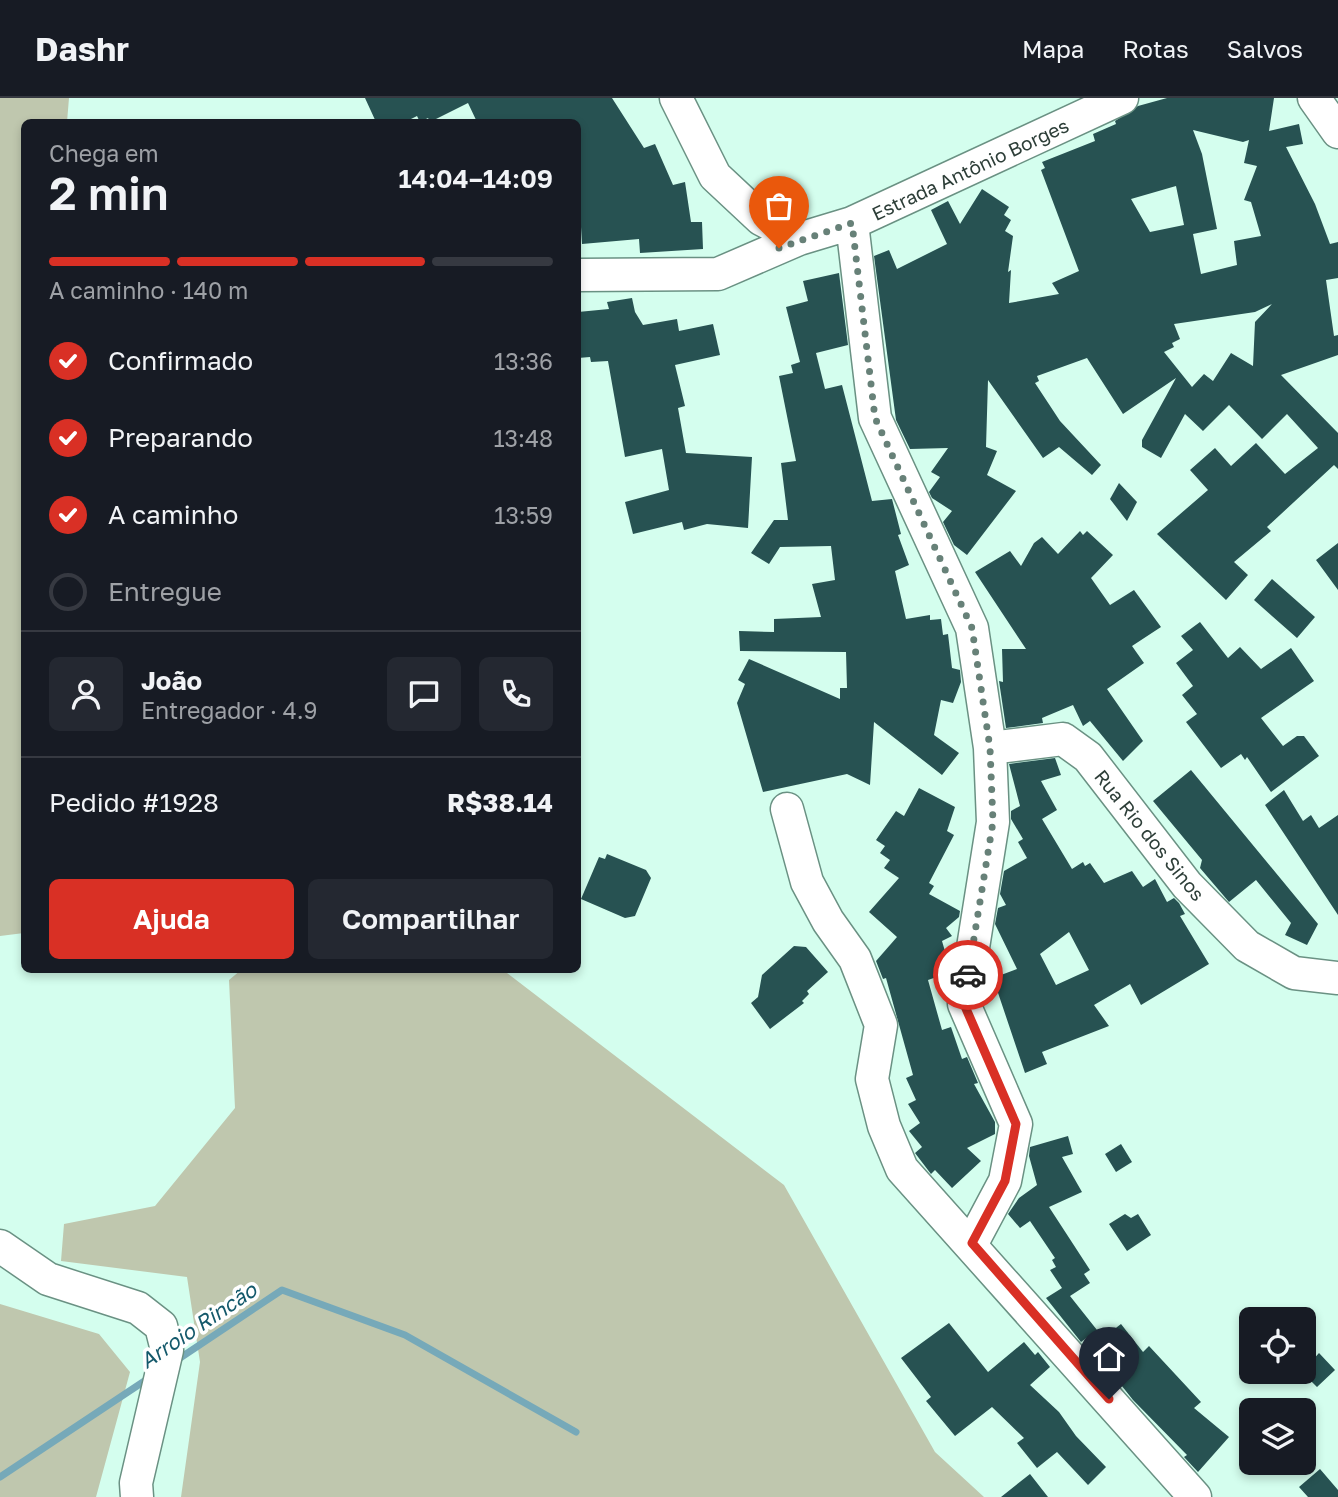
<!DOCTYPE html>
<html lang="pt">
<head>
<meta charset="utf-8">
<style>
  body { margin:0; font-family:"Golos Text",sans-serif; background:#242831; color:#f1f3f6; height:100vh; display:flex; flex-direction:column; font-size:26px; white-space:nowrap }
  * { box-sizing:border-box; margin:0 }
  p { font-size:23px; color:#9ea1a6 }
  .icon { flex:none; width:38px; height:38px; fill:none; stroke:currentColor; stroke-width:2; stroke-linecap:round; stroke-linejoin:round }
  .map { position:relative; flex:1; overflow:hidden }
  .drawer { position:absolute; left:21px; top:21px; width:560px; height:854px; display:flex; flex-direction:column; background:#171b24; border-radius:10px; box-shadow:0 4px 10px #0003 }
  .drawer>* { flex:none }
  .buttons { position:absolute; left:1239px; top:1209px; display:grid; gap:14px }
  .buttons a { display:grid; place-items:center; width:77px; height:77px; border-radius:10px; background:#171b24; box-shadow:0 4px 10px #0003; font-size:35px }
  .pin { position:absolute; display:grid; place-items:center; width:60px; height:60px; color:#fff; margin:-72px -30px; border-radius:50% 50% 50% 0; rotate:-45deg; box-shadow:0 0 7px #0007 }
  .pin .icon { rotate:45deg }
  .courier { position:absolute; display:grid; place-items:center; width:70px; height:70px; margin:-35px; border:5px solid #d93025; border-radius:50%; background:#fff; color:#222; box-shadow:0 2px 9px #0007 }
  .head em { font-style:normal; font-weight:600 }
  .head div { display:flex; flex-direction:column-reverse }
  .head { display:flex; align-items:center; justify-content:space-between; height:119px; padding:0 28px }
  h1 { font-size:46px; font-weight:600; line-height:52px }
  .bar { display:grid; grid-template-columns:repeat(4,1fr); gap:10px 7px; align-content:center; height:84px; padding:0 28px }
  .bar i { height:9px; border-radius:5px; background:#363941 }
  .bar .selected { background:#d93025 }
  .bar p { grid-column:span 4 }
  .line { display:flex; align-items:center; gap:18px; padding:0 28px; border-top:2px solid #363941 }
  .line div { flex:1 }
  .round { display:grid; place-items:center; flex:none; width:74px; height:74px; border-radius:10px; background:#242831 }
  ol { padding:0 28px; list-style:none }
  li { display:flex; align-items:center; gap:21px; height:77px }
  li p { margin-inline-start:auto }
  li .icon { padding:7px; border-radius:50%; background:#d93025; color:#fff; stroke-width:4 }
  li:last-child { color:#9ea1a6 }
  li i { width:38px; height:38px; border:4px solid #363941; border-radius:50% }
  .primary-button { display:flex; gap:14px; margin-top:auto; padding:14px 28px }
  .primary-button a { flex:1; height:80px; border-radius:10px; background:#d93025; color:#fff; font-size:28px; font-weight:600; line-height:80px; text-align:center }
  .primary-button a+a { background:#242831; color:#f1f3f6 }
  header { display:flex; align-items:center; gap:42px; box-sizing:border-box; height:98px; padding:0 35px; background:#171b24; border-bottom:2px solid #363941 }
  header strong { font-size:33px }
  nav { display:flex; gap:38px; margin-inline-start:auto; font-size:24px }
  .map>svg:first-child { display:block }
  .green { fill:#bfc7ae }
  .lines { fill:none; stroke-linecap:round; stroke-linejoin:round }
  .stream { stroke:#76a9b9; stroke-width:7 }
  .building { fill:#275252; fill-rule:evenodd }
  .minor-casing { stroke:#6a9183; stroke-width:35 }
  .minor { stroke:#fff; stroke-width:32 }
  .done { stroke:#678178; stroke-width:7; stroke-dasharray:0 12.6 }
  .route { stroke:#d93025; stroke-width:9 }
  .labels { text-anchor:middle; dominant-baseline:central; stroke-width:7; stroke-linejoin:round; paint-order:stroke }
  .street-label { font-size:19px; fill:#2d3e38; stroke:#fff }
  .water-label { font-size:21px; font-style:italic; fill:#14596b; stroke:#fff }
</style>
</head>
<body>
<header>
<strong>Dashr</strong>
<nav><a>Mapa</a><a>Rotas</a><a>Salvos</a></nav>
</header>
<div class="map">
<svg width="1338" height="1399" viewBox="0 0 1338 1399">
  <rect width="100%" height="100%" fill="#d4feee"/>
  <path class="green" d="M0 0H69L67 24H24V835L0 838Z
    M241 872H503L784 1087 935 1354 984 1399H181L200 1264 187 1179 61 1163 64 1126 155 1108 235 1010 229 882Z
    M0 1206 99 1236 130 1274 96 1399H0Z"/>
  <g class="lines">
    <path class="stream" d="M174 1264 282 1192 405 1237 576 1334
      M0 1379 149 1280"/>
  </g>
  <path class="building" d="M365 0H612L644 50 655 46 673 87 685 84 691 124H702L703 151 640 155 639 141 582 146 581 129H578V24H477L468 5 430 24 428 20 420 24 417 18 405 24H376Z
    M1167 0H1274L1269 33 1299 26 1303 46 1286 49 1315 106 1330 146 1338 144V180L1326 182 1334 238 1338 237V257L1281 277 1338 335V371L1334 367 1267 429 1271 433 1234 464 1248 477 1226 502 1157 436 1208 392 1190 372 1215 350 1231 368 1256 345 1285 376 1318 350 1287 316 1262 341 1229 307 1203 333 1185 316 1161 360 1142 349V342L1176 280 1123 316 1087 260 1037 278 1039 283 1035 285 1060 323 1101 367 1092 377 1059 349 1043 360 988 282 986 349 997 353 987 377 1016 393 967 457 954 447 943 424 952 413 932 400 929 394 940 379 931 374 948 350 910 351 896 322 874 158 889 152 897 171 947 146 931 112 948 103 960 126 982 91 1009 109 1004 117 1011 122 1005 133 1013 138 1008 174 1011 172 1009 205 1059 196 1052 185 1079 173 1041 72 1045 70 1042 64 1095 43 1093 36 1116 26 1115 23 1138 8ZM1193 32 1243 44 1249 42 1244 65 1257 68 1244 102 1251 104 1261 138 1234 143 1237 167 1201 176 1193 136 1217 131 1202 56ZM1176 88 1184 127 1150 134 1131 101ZM1272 206 1255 224 1253 268 1231 255 1213 283 1204 276 1192 289 1164 254 1174 249 1172 245 1180 241 1174 226 1255 214Z
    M839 175 848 247 816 255 825 291 842 287 872 403 892 401 901 436 898 437 909 467 895 473 906 521 930 517V522L941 521 943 537 948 536 952 570 960 572 961 584 953 605 941 602 934 637 959 655 942 677 874 624 870 687 847 676 763 694 737 605 745 586 738 582 749 561 840 601V590H847L846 554 740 553 739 533 774 534V521L821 519 812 486 835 482 831 448 780 449 769 466 751 455 774 422H788L781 365 796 363 779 278 793 275 791 267 800 264 786 209 808 203 803 183Z
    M632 200 635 214 643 227 677 221 679 233 713 226 720 257 675 267 685 308 678 310 686 355 752 359 748 430 707 426 684 432 682 424 633 436 625 404 669 392 662 351 625 359 608 263 591 264 590 259 578 260V214L609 211 607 204Z
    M1119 385 1137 404 1127 423 1110 401Z
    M1080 433 1083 437 1087 433 1113 457 1091 480 1110 507 1134 492 1161 529 1132 548 1144 565 1107 591 1143 643 1123 663 1090 623 1083 628 1073 607 1042 620 1043 625 1006 630 999 583 1003 584 1002 551H1026L975 474 1010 453 1021 468 1034 445 1042 439 1058 456Z
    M1338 445V492L1316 462Z
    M1272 481 1315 519 1297 540 1254 502Z
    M1200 524 1228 560 1240 549 1261 571 1291 550 1314 583 1261 620 1283 648 1297 638H1304L1319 658 1271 694 1247 659 1245 662 1241 656 1221 670 1186 624 1197 616 1182 597 1193 588 1176 565 1193 552 1181 538Z
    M1055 660 1061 677 1041 683 1057 712 1042 721 1072 771 1083 764 1085 768 1090 765 1104 785 1132 773 1143 789 1155 781 1167 804 1174 800 1179 805 1185 816 1180 818 1209 866 1141 907 1130 886 1094 907 1109 928 1042 954 1047 966 1025 975 993 880 1017 871 995 826 998 810 1006 807 1000 796 1004 773 1027 760 1018 744 1023 741 1011 721V713L1020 708 1009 666ZM1069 834 1089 872 1056 887 1040 856Z
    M1191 672 1318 826 1307 847 1285 837 1291 825 1256 782 1229 804 1200 770 1202 762 1153 703Z
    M919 690 955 709 947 733 954 737 929 785 934 788 929 796 960 813 959 819 946 830 952 838 942 843 951 874 928 882 942 932 951 929 962 961 967 959 978 985 974 986 995 1024V1036L967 1050 981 1063 952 1090 935 1072 931 1076 915 1055 922 1049 909 1033 920 1025 908 1006 916 1002 906 980 913 977 886 880 883 881 876 863 897 839 869 814 899 780 884 770 890 762 880 755 885 748 876 742 896 713 904 718Z
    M1284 692 1303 723 1311 717 1319 730 1338 717V817L1265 707Z
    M607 756 646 772 651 780 635 818 625 820 581 801 599 759 605 761Z
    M794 848 806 849 828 874 807 893 809 896 802 903 804 905 770 931 751 905 758 899 762 877Z
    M1068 1038 1073 1056 1062 1059 1082 1094 1049 1109 1090 1172 1084 1176 1090 1185 1070 1198 1097 1232 1081 1244 1046 1200 1062 1190 1050 1172 1056 1169 1052 1162 1055 1160 1030 1123 1020 1130 1008 1116 1019 1100 1037 1087 1029 1058 1030 1049Z
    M1121 1046 1132 1064 1116 1074 1105 1056Z
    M1125 1116 1131 1120 1138 1116 1151 1137 1127 1153 1109 1126Z
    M949 1225 988 1274 1024 1244 1035 1257 1038 1254 1050 1269 1030 1287 1059 1314 1076 1338 1106 1369 1088 1387 1057 1354 1037 1370 1017 1345 1024 1340 992 1309 955 1338 926 1303 931 1299 901 1260Z
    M1121 1226 1143 1254 1149 1248 1201 1304 1194 1310 1229 1339 1198 1374 1184 1359 1187 1357 1133 1302 1091 1249Z
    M1319 1255 1335 1272 1317 1289 1302 1274Z
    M1320 1371 1338 1392V1399H1308L1299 1389Z
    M1030 1376 1048 1399H1001Z"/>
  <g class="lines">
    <defs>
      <path id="minor" d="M676 0 715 78 761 121 799 141
        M1314 0 1338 34
        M852 125 875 320 972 530 990 650 993 724 964 906 1016 1026 1005 1083 972 1145
        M578 177 718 176 799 141 852 125 1122 0
        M990 650 1063 641 1088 659 1187 787 1247 848 1294 875 1338 880
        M787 711 807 784 828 823 855 861 881 927 872 981 884 1028 902 1071 1195 1399
        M0 1148 48 1181 138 1210 161 1228 167 1252 136 1385 137 1399"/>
    </defs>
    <use href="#minor" class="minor-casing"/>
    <use href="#minor" class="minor"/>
  </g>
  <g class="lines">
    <path class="done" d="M779 150 852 125 875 320 972 530 990 650 993 724 968 877"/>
    <path class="route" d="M968 877 964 906 1016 1026 1005 1083 972 1145 1109 1301"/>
  </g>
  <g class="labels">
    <g class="street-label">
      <text transform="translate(970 71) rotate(-25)">Estrada Antônio Borges</text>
      <text transform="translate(1150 737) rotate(51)">Rua Rio dos Sinos</text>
    </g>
    <g class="water-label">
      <text transform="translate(198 1227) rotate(-34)">Arroio Rincão</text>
    </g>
  </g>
</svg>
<div class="buttons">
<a><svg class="icon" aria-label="locate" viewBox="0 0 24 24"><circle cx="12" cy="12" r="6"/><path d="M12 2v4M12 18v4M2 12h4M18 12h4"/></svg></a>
<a><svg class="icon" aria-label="layers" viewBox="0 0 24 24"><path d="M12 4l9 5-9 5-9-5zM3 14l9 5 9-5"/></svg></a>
</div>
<div class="pin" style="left:779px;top:150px;background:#ea580c"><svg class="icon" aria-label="bag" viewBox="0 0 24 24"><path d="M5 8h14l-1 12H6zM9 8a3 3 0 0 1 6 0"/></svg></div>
<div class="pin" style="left:1109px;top:1301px;background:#1f2937"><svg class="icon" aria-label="home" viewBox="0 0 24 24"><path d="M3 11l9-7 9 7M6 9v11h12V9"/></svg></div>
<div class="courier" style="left:968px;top:877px"><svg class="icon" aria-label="car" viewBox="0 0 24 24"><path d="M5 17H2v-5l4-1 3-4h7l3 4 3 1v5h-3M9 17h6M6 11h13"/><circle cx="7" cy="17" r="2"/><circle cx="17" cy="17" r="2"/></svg></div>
<section class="drawer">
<div class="head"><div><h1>2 min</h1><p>Chega em</p></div><em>14:04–14:09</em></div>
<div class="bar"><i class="selected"></i><i class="selected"></i><i class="selected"></i><i></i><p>A caminho · 140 m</p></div>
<ol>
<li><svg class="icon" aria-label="check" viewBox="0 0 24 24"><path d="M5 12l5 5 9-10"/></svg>Confirmado<p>13:36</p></li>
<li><svg class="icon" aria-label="check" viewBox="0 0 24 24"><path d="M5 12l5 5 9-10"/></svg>Preparando<p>13:48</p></li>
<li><svg class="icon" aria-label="check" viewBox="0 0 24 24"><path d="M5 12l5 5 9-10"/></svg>A caminho<p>13:59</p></li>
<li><i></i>Entregue</li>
</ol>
<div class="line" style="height:126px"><a class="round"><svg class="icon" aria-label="person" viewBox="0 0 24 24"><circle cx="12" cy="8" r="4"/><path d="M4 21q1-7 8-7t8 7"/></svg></a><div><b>João</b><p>Entregador · 4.9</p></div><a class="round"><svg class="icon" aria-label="chat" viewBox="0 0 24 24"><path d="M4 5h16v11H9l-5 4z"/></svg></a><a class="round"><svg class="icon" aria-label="phone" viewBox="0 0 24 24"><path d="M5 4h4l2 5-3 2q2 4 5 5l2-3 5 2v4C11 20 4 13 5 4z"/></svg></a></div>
<div class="line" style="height:91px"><div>Pedido #1928</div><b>R$38.14</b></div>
<div class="primary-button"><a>Ajuda</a><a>Compartilhar</a></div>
</section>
</div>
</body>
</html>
